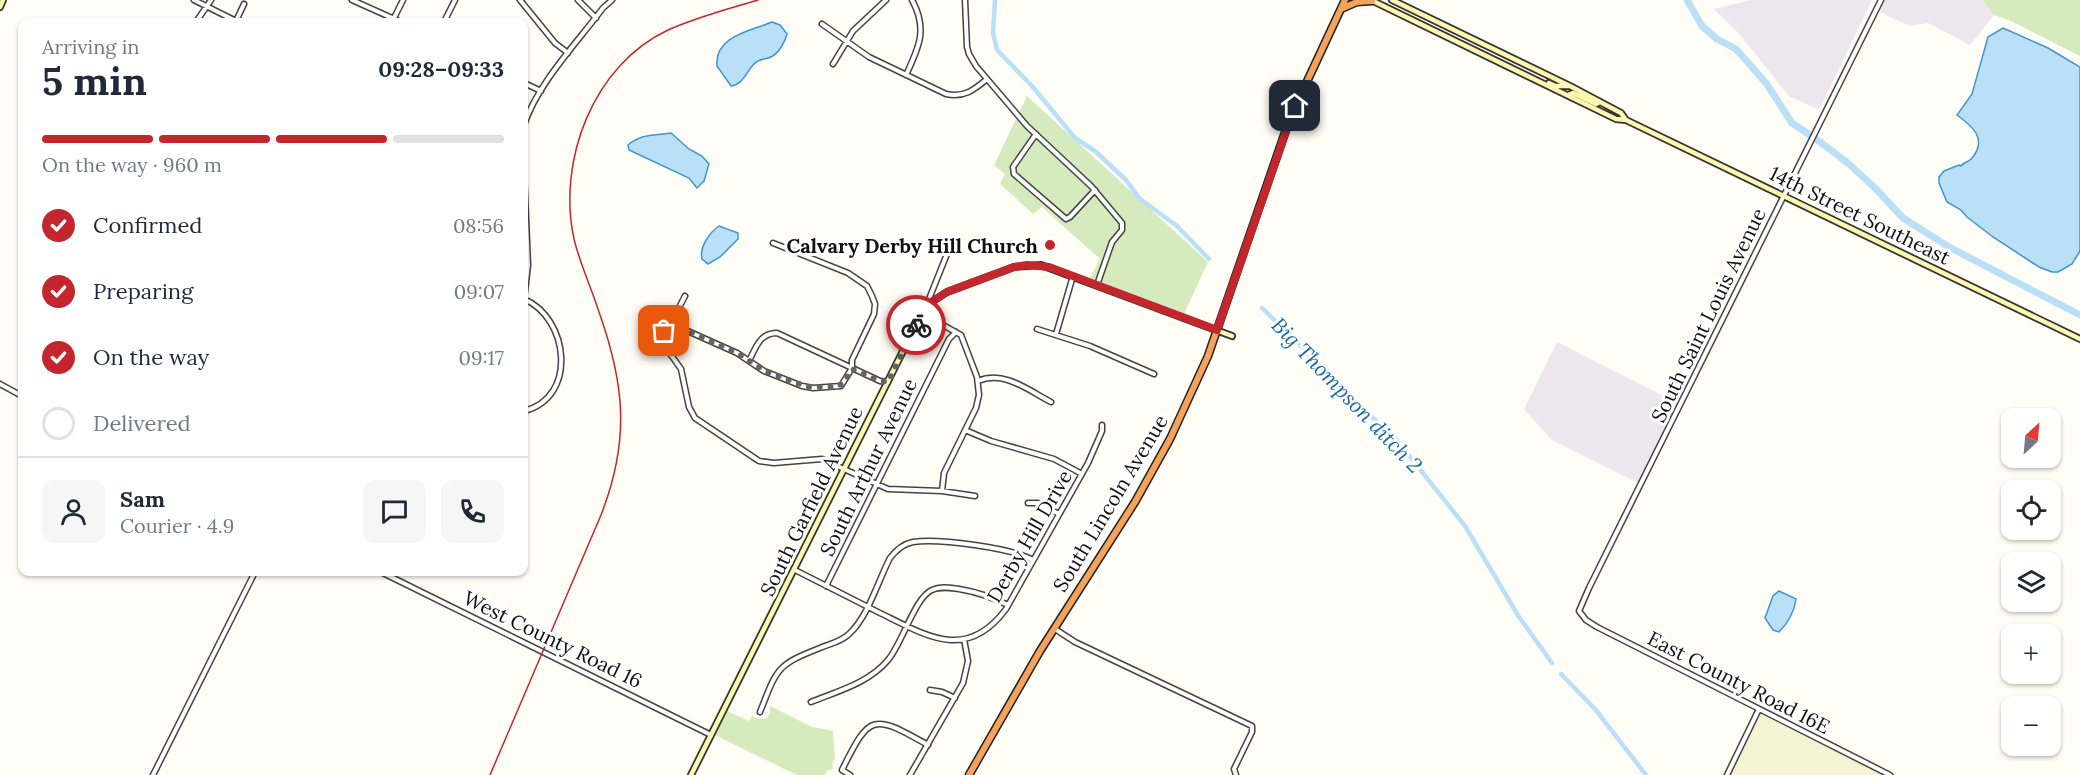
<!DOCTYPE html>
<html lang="en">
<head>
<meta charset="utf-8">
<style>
  body { margin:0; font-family:Lora,serif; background:#f6f6f7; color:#1f2937; height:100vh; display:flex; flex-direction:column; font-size:22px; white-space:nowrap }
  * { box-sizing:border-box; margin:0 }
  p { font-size:20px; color:#747a83 }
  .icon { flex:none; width:33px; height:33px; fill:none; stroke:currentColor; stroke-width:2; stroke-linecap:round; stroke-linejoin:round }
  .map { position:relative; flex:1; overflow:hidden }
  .panel { position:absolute; left:18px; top:18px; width:510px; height:558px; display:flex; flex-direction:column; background:#fff; border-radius:12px; box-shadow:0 2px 4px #0004 }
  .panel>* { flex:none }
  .needle { width:39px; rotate:26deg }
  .fabs { position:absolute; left:2001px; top:408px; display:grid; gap:12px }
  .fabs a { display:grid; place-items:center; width:60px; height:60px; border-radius:12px; background:#fff; box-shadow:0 2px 4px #0004; font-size:30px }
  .pin { position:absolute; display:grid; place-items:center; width:51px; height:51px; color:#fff; margin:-26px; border-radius:12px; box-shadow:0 3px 9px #0006 }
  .courier { position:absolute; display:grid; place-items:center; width:60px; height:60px; margin:-30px; border:4px solid #c4262e; border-radius:50%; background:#fff; color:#222; box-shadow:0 2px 8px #0007 }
  .head em { font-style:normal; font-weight:800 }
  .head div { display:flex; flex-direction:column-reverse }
  .head { display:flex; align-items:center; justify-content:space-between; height:102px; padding:0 24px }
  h1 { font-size:39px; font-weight:800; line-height:45px }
  .bar { display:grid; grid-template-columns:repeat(4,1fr); gap:9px 6px; align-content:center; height:72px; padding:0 24px }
  .bar i { height:8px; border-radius:4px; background:#e0e1e3 }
  .bar .active { background:#c4262e }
  .bar p { grid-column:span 4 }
  .line { display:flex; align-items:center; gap:15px; padding:0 24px; border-top:2px solid #e0e1e3 }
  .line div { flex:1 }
  .round { display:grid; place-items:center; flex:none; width:63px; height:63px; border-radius:12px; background:#f6f6f7 }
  ol { padding:0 24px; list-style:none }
  li { display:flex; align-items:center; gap:18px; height:66px }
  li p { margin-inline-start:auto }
  li .icon { padding:6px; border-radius:50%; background:#c4262e; color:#fff; stroke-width:4 }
  li:last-child { color:#747a83 }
  li i { width:33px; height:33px; border:3px solid #e0e1e3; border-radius:50% }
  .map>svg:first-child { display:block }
  .industrial { fill:#eee6ef }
  .farmland { fill:#f6f3d4 }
  .green { fill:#d5ebbd }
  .water { fill:#b9e0f7; stroke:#3f96cf; stroke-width:1.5 }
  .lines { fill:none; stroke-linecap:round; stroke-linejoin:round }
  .canal { stroke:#b9e0f7; stroke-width:4.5 }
  .river { stroke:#b9e0f7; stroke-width:7 }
  .street-casing { stroke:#444; stroke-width:7 }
  .secondary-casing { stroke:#333; stroke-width:8 }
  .highway-casing { stroke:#222; stroke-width:9 }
  .street { stroke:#fff; stroke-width:4 }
  .secondary { stroke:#fff6b0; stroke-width:4.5 }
  .highway { stroke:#f5a25d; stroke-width:6 }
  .rail { stroke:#c4262e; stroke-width:1.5 }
  .done { stroke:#646461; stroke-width:6; stroke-dasharray:0 10.8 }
  .route { stroke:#c4262e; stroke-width:8 }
  .poi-dot { fill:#c4262e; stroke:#fff; stroke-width:2 }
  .labels { text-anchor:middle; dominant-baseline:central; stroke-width:6; stroke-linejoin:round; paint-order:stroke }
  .street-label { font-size:20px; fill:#111; stroke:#fff }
  .poi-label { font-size:20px; font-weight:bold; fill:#111; stroke:#fff; text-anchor:end }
  .water-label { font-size:21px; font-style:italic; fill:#1768a6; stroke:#fff }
</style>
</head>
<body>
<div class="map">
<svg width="2080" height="775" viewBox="0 0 2080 775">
  <rect width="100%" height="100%" fill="#fffdf5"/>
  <path class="industrial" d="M1751 0H1872L1819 110 1789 96 1741 36 1714 9Z
    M1885 0H1983L1994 15 1970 45 1928 23 1910 26 1879 12Z
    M1557 342 1677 403 1638 483 1552 440 1524 409Z"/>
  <path class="farmland" d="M1762 713 1825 745 1885 775H1730Z"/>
  <path class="green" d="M1983 0H2080V56L2011 21 1994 15Z
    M1027 96 1208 262 1184 314 1090 278 1100 259 1042 207 1033 214 1000 184 1005 174 994 165Z
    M770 706 812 727 833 731 835 759 832 763 833 769 828 770 825 775H797L715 735 727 711 749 721 752 716 759 719H765L770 714Z"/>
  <path class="water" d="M772 22 780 25 787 34C785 42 779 53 771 57 765 60 760 58 754 64 746 72 744 84 731 86L717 66C714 36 751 31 772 22Z
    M2003 28 2048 48 2080 67V251L2072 264 2058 272H2052L2039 267 1993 237 1967 217 1961 210 1947 202 1939 183V177L1944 171 1959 165 1961 166C1965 161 1968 163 1972 158 1988 139 1972 126 1957 115L1972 94 1988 37Z
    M671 133 689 149 702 156 709 164 704 181 697 188 689 178 629 150 628 145C643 133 654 136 671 133Z
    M719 226 738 233V239L720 257 708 264 702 259C699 247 710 232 719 226Z
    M1779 591 1796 599C1794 613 1788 623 1779 632L1773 630 1765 618 1773 596Z"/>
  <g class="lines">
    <path class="canal" d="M995 0 993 33 997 50 1032 86 1075 138 1095 151 1126 180 1140 199 1177 226 1209 259
      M1262 308 1304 349 1316 366 1396 439 1465 526 1519 617 1552 663
      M1561 674 1595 709 1646 775"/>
    <path class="river" d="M1687 0 1702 26 1717 39 1736 49 1766 83 1792 123 1823 144 1849 164 1875 188 1903 218 1949 247 2080 315"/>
    <defs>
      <path id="street" d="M194 0 238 22
        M352 0 401 22
        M520 0 555 43 568 53
        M578 0 596 18
        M965 0 967 47 969 54 976 66 1027 126 1091 186 1122 223V230L1112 242 1097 285
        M1881 0 1589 588 1579 611 1586 620 1597 627 1890 775
        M236 21 244 4
        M196 22 211 0
        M392 22 403 0
        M444 22 455 0
        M822 24 869 57 946 94C964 98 974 90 987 79
        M833 64 853 31 886 0
        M906 75C919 47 928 29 912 0
        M524 83 541 91
        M524 125C538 83 576 44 603 8L612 0
        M1036 134 1013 167 1014 174 1066 219 1070 217 1095 190
        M524 173 528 265 524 299
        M672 324 737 353 764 371 802 386 813 388 841 386 852 368V360L874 314 875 304 872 296 867 286 848 273 773 243
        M646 327 658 331 668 329 685 296
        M1037 329 1090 346 1154 374
        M662 331 669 352 681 369 689 407 695 418 759 461 774 463 822 459 888 489 942 491 975 496
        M1056 334 1073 276
        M749 361C756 347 760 333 777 333L880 381 888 382
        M978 381C1004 370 1028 390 1051 402
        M0 384 22 396
        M524 411C578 398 569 318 524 299
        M965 430 991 441 1054 459 1082 474
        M942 491 944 473 976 408 979 395 977 377 961 335 923 314 953 239
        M1028 503H1038L1059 514
        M795 570C823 584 850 598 878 612 925 635 966 663 1006 609L1088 463 1102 431V425
        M381 572 711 735
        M826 586 949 339 956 332
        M1055 629 1075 642 1252 726V732L1234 769 1236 775
        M930 690 942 692 955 698
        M811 702C838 691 869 683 888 660 902 644 915 597 932 590 941 586 950 588 959 589 977 592 992 597 1008 605
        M760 712C777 669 776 665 820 648 829 644 841 642 849 634 868 617 878 581 890 558 896 550 903 544 913 542 938 538 1012 548 1033 560
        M153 775 255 572
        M850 775 842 770C870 713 873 714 928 745
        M910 775 963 683 968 661 964 639
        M1727 775 1759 709"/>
      <path id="secondary" d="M1371 0 1616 119 1626 120 2080 339
        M1392 0 1570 86 1621 113 1626 120
        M0 7 3 0
        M1549 83 1555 86H1569
        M1568 95 1573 93 1596 104 1600 102
        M691 775 916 325 933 301 947 292 1014 267 1041 265 1232 336"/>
      <path id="highway" d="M1341 9 1357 2 1372 1
        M969 775 1040 651 1135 502 1170 439 1208 356 1290 118 1345 0"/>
    </defs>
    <use href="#street" class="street-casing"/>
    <use href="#secondary" class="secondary-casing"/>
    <use href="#highway" class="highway-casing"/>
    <use href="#street" class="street"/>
    <use href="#secondary" class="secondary"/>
    <use href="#highway" class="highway"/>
    <path class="rail" d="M490 775 601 515C630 441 625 385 599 312 591 287 580 264 574 239 557 161 593 65 668 30 697 17 728 9 758 0"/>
  </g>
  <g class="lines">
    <path class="done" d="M664 331 672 324 737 353 765 371 807 387H838L845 381 852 369 880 381 888 382 916 325"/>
    <path class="route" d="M916 325 933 301 947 292 1014 267 1027 265 1049 267 1217 330 1295 106"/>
  </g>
  <circle class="poi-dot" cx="1050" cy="245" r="6"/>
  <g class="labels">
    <g class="street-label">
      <text transform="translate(1860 215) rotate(26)">14th Street Southeast</text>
      <text transform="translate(1708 315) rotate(-64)">South Saint Louis Avenue</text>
      <text transform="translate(868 467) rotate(-64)">South Arthur Avenue</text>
      <text transform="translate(811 501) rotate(-64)">South Garfield Avenue</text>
      <text transform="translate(1110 503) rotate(-59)">South Lincoln Avenue</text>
      <text transform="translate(1029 536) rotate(-60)">Derby Hill Drive</text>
      <text transform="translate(553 639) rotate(26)">West County Road 16</text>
      <text transform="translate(1739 682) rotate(27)">East County Road 16E</text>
    </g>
    <g class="poi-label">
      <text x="1038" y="245">Calvary Derby Hill Church</text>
    </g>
    <g class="water-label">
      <text transform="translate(1347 395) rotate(46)">Big Thompson ditch 2</text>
    </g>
  </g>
</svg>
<div class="fabs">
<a><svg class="needle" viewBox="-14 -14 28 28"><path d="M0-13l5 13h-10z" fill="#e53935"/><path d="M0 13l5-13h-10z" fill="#747a83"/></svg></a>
<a><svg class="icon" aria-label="locate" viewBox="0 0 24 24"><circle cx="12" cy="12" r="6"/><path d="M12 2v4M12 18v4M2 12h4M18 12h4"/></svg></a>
<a><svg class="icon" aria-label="layers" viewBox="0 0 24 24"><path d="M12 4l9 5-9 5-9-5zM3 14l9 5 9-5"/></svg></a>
<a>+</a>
<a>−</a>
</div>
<div class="pin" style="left:664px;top:331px;background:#ea580c"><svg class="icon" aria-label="bag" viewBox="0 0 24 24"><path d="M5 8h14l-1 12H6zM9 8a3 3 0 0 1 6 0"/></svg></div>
<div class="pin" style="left:1295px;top:106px;background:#1f2937"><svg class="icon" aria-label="home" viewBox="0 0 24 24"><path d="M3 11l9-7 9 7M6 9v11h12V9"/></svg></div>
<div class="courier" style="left:916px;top:325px"><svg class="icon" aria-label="bike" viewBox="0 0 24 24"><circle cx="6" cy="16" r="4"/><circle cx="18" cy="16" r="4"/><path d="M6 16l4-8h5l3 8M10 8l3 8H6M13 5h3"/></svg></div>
<section class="panel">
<div class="head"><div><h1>5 min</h1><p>Arriving in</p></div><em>09:28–09:33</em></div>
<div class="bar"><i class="active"></i><i class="active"></i><i class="active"></i><i></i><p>On the way · 960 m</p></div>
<ol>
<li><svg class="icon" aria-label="check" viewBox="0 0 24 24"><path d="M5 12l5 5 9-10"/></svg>Confirmed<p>08:56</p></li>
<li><svg class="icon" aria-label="check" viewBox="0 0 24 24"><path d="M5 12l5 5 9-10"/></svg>Preparing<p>09:07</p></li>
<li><svg class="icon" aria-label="check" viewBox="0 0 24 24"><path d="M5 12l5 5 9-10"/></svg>On the way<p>09:17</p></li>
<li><i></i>Delivered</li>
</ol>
<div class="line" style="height:108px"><a class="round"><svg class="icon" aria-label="person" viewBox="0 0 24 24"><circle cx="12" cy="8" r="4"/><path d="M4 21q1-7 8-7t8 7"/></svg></a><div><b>Sam</b><p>Courier · 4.9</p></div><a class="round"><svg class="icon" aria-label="chat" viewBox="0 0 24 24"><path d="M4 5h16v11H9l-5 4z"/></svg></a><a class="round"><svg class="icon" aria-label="phone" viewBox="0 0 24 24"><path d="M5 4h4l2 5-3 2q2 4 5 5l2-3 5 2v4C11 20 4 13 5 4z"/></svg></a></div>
</section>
</div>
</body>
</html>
